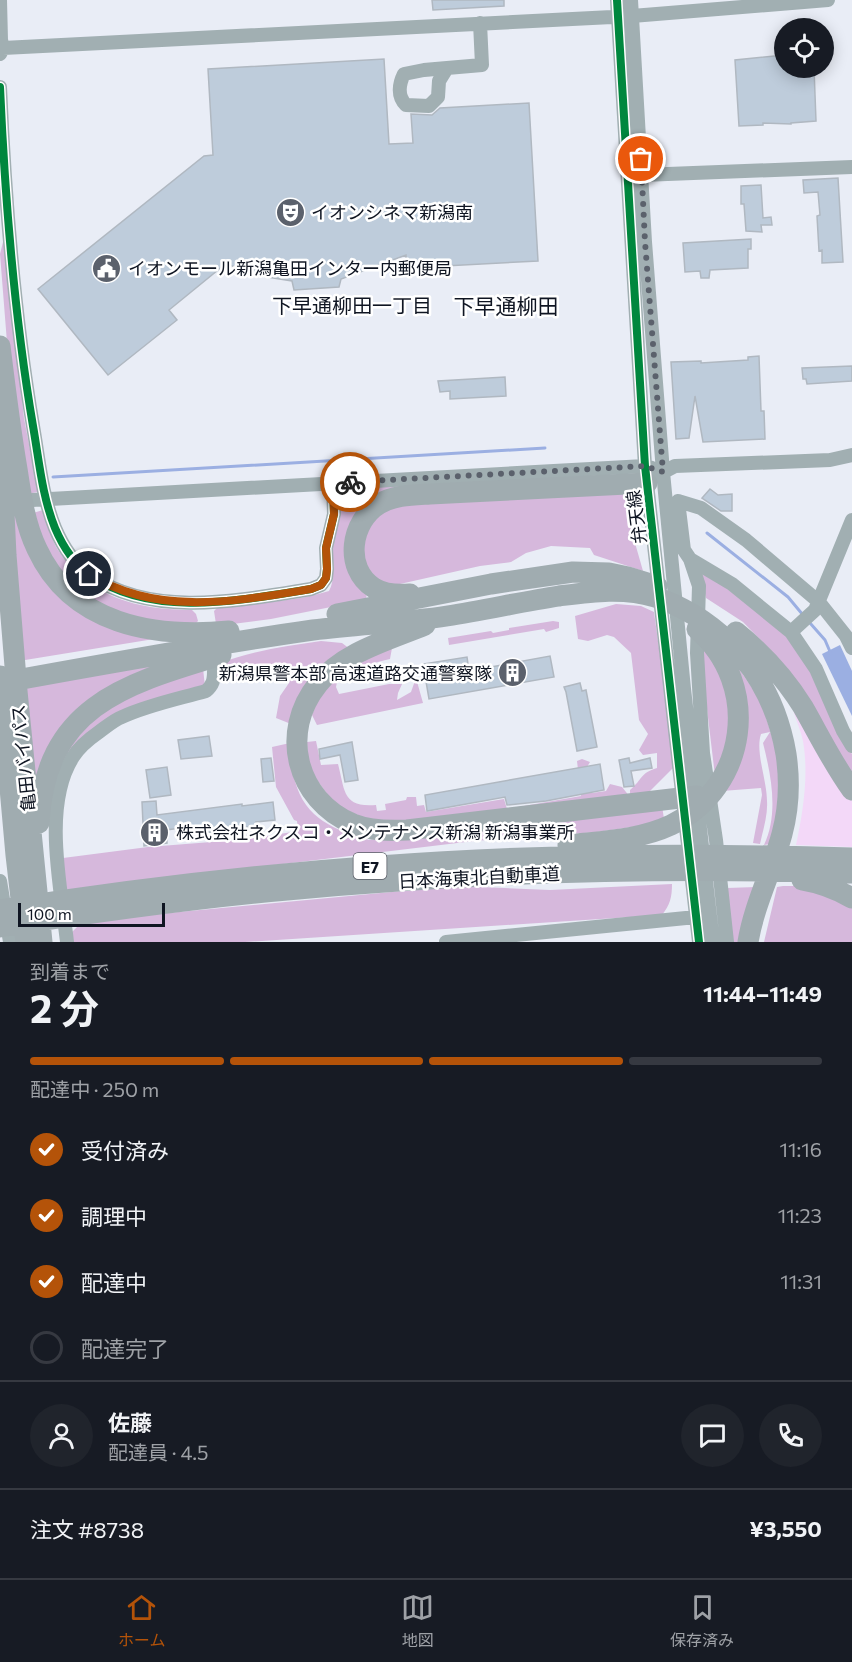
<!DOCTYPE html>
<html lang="ja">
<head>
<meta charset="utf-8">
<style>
  body { margin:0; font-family:Commissioner,"Noto Sans JP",sans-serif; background:#20242c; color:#f1f3f6; height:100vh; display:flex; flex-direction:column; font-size:22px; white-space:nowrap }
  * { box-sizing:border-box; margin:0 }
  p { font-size:20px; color:#9ea1a6 }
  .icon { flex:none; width:33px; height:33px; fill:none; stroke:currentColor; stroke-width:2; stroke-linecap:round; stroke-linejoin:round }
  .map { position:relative; height:942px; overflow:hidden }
  .side { display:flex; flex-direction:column; background:#171b24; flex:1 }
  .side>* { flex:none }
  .controls { position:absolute; left:774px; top:18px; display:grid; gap:12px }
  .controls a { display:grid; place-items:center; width:60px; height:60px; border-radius:50%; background:#171b24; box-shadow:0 3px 15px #0003; font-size:30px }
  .scale { position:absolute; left:18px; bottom:15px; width:147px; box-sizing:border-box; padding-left:6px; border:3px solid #0f1522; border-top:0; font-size:16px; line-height:21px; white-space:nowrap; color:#0f1522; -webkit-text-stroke:4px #fff; paint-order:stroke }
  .pin { position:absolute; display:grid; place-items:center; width:51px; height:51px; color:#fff; margin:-26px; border:3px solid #fff; border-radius:50%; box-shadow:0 2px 6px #0007 }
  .courier { position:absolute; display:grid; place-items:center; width:60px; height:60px; margin:-30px; border:4px solid #b45309; border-radius:50%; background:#fff; color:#222; box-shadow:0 2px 8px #0007 }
  .summary em { font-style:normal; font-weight:700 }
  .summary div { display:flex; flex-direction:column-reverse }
  .summary { display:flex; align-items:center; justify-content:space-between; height:102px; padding:0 30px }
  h1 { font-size:39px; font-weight:700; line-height:45px }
  .bar { display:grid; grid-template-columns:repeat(4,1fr); gap:9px 6px; align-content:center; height:72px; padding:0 30px }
  .bar i { height:8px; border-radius:4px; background:#363941 }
  .bar .current { background:#b45309 }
  .bar p { grid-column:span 4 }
  .line { display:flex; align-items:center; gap:15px; padding:0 30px; border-top:2px solid #363941 }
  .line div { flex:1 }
  .round { display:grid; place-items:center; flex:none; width:63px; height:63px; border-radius:32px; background:#20242c }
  ol { padding:0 30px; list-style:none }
  li { display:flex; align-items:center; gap:18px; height:66px }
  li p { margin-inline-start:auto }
  li .icon { padding:6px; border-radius:50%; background:#b45309; color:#fff; stroke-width:4 }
  li:last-child { color:#9ea1a6 }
  li i { width:33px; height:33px; border:3px solid #363941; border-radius:50% }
  .menu { display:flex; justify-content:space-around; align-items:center; height:84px; border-top:2px solid #363941; background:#171b24; font-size:16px; color:#9ea1a6 }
  .menu a { display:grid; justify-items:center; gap:3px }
  .menu .current { color:#b45309 }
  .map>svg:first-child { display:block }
  .green { fill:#f3d8f8 }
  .forest { fill:#d6b8dc }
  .water { fill:#9bafe2 }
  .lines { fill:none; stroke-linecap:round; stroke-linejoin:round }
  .stream { stroke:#9bafe2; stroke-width:3 }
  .building { fill:#beccdb; stroke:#b0b8c1; stroke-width:1.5 }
  .minor { stroke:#a1afb2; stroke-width:14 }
  .highway { stroke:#a0acb0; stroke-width:21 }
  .cycleway-casing { stroke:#fff; stroke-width:11 }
  .cycleway { stroke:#00873e; stroke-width:8 }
  .done { stroke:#5b616c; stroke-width:6; stroke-dasharray:0 10.8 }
  .route { stroke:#b45309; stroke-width:8 }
  .labels { text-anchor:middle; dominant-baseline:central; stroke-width:5; stroke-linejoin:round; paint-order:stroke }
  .shield { fill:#fff; stroke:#575b64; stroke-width:1.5 }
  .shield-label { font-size:16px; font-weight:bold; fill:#0f1522 }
  .poi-label { font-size:18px; fill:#0f1522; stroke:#fff; text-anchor:start }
  .street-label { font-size:18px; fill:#0f1522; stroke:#fff }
  .neighbourhood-label { font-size:20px; fill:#0f1522; stroke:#fff }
  .quarter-label { font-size:21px; fill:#0f1522; stroke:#fff }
</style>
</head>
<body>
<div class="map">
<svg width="852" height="942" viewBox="0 0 852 942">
  <rect width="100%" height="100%" fill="#e9edf6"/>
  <path class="green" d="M793 710 852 800V847L796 845C803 812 809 775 803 741 801 731 796 720 793 710Z"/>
  <path class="forest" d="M4 238 24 418 38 492 27 494 11 393 0 254Z
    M12 472 48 579 154 639 19 661Z
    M609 474 397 491 357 519 367 592 366 600 271 619 225 625 216 624 214 611 219 606C255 603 295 602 329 591 337 576 330 560 332 544 334 526 337 507 340 488Z
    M626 493 629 497 635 543 643 571 594 555 590 548 551 546 526 553 511 562 480 566 391 586 378 582 367 570 361 553 363 539 377 516 393 507 416 501Z
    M43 510C47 521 52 541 58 550 90 597 137 610 192 610L196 614 198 621 195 624 156 623 92 604 54 568 33 513Z
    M706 572 785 634 804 659 840 734 852 754V780L779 659 743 622 706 598 701 576Z
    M616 604 641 606 654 612 675 766 645 796H630V790C643 779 640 773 657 768V753L643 755 639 750 648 734 639 720 631 653 614 637 607 635 588 641 578 639 575 616Z
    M553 621 559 622V628L546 632 544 629 449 645 448 638 491 631 493 633 509 630V628Z
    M321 641 342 643 350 649 291 724 276 718 280 696 289 683 291 671 286 664 228 679 218 664C250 651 287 646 321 641Z
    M720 641 761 701 780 763 777 816 770 844 764 845C779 813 771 775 763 743L770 732 761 734C755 752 767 780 767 801 768 815 763 830 760 844L753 843 762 795 761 788 722 791 737 763Z
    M704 643 728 690 732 729 715 776 702 667Z
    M392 648 390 659C370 664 356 666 338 677L336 687 339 694 389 684H402L398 693 397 700 411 692 416 678 423 703 317 725 312 715 322 689 349 665Z
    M193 656 119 686 34 794 22 685Z
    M203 668 205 687 122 713 61 760 78 729 124 695Z
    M316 741 321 765 338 764C345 790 342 808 376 805L377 811 386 810 385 804 406 800 407 797H416L417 806 424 805 426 812 504 799 507 809 581 796 577 761 582 759 590 762 587 767 592 793 606 791 610 784 622 787 630 797 433 821H371L335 805 309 769 307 742Z
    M290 743C291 755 291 769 295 781 305 819 335 830 369 840L662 806 664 819 659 823 597 832 474 841 66 890 63 858 148 847 249 839 298 831 297 821 294 820 276 787 272 747Z
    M672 884C672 897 670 905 662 915L245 942H73L71 933 83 921 455 886 550 890Z
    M783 886H798L852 903V942H764L777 887Z
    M756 887 740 942H732L727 888Z"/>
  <path class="water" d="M840 645 852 671V716L822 654Z"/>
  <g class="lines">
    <path class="stream" d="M53 477 545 448
      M707 533 788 597 803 615
      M810 623 825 640 831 654"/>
  </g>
  <path class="building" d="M432 0H504V6L433 10Z
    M784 55V68H814L816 121 791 123V124L763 123V125L739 126 735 60Z
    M384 59 389 144 413 143 411 114 432 115 440 108 529 103 538 261 407 268 406 255 341 279 339 287 294 290 292 281 267 277 229 265 223 266 169 310 177 320 108 375 38 289 204 156 213 155 208 69Z
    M838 178 843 262 822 263V250L819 251 817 216 820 215 818 192 804 193 803 180Z
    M761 185 763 218 771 217 772 225H761L762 232 746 231 744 204H741V186Z
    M751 239V249H748V268L710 270 709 278H701L700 271 685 272 683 243Z
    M759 356 761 411H764L765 439 703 442 695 396 689 438 676 439 671 362 701 361V363L748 360V357Z
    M852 366V381L807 384 806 379H803L802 368Z
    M505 377 506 396 450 399V391L440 392 438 381Z
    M710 489 718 495 732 494V511H721L702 498Z
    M550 656 554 677 429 699 423 664 467 657 469 671Z
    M580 683 582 691 586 690 597 747 577 751 566 692 564 687Z
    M209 736 212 756 181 759 178 740Z
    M352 742 358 780 345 782 340 755 320 759 319 749Z
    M271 758 274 781 263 782 261 759Z
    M629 758 630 763 650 758 652 768 631 771 634 786 624 787 619 760Z
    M600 764 604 790 546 801 507 805 505 797 427 811 425 795Z
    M167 767 171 795 150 798 146 770Z
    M156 801 157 815 242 804V806L273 802 275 820 256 822 257 826 196 834V826L166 830 167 843 144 846 142 802Z"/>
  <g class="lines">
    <path class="minor" d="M0 0 1 40 3 48 0 54
      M617 0 645 466 699 942
      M631 0 645 242 663 472 684 689 713 942
      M3 48 632 16 828 0
      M447 68 424 70 404 74C399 84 397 96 406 105L429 106 438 97 439 81 447 68 482 65 480 23
      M0 87C5 200 14 314 33 426 39 460 42 496 55 528 63 547 73 563 90 575 152 619 242 600 311 589L321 585 326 578 327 569 326 548 334 514 333 483
      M642 175 852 167
      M656 476 675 466 830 460 852 455
      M32 500 645 466 652 468
      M690 559 732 584 791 632 816 669 843 731 852 746
      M791 632 815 610 852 520
      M0 881 10 942
      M67 942C61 888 42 805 73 757 79 747 89 739 99 732 106 727 114 720 122 717 148 705 178 699 206 691 213 685 214 680 214 671
      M446 942 696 917
      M727 942 716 840 703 753 697 653 699 586 690 559 684 550 678 501 701 508 746 540 819 602 846 636 852 648"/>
    <path class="highway" d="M0 346C5 387 10 428 17 469 21 496 25 524 37 549 72 625 154 638 229 631
      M0 429 6 555 17 691 42 942
      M410 594C398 595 384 594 374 588 343 568 351 521 379 504 394 495 413 495 430 494L647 483
      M337 614 491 584 573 572 609 573 628 577 657 586
      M425 625C389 640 343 652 318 684 279 732 296 800 353 824 371 831 389 831 407 830L697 796
      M736 632C762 653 785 678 803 707 819 735 833 764 852 790
      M0 676 16 855 26 942
      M0 683C104 664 208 645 313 630 358 624 403 623 447 616 485 610 521 602 559 596 590 592 623 587 655 597 668 601 682 608 694 615 745 647 776 695 786 754 790 781 789 808 782 834 772 871 754 905 748 942
      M39 823C45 706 125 684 221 655
      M568 845C602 841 639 840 671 825 748 788 762 685 697 629
      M802 880C820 883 836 889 852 898
      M0 910C126 890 252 875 379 866 536 854 695 853 852 858
      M0 927C95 912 191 899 287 890 475 872 664 867 852 873"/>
    <defs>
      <path id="cycleway" d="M617 0 645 466 699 942
        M0 87C5 200 14 314 33 426 39 460 42 496 55 528 63 547 73 563 90 575 152 619 242 600 311 589L321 585 326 578 327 569 326 548 334 514 333 483"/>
    </defs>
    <use href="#cycleway" class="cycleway-casing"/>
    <use href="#cycleway" class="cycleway"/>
  </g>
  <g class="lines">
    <path class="done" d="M350 482 645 466 663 472 645 242 641 159"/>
    <path class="route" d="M89 574C157 617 237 601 311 589L321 585 326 578 327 569 326 548 334 514 333 483 350 482"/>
  </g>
  <defs>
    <symbol id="theatre-disc" viewBox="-11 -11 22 22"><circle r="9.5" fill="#5b616c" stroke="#fff"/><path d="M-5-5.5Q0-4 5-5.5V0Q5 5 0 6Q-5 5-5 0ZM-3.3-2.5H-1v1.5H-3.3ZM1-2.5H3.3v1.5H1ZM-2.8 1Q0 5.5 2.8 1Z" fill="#fff"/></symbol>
    <symbol id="civic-disc" viewBox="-11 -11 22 22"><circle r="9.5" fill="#5b616c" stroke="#fff"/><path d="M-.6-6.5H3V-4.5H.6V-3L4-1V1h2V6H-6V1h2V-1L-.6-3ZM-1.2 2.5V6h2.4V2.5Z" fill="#fff"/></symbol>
    <symbol id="building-disc" viewBox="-11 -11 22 22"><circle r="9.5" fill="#5b616c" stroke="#fff"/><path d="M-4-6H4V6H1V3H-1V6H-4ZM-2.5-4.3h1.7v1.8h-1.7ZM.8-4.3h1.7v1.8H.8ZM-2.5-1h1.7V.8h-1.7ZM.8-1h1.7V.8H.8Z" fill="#fff"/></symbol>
  </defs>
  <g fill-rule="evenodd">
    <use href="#theatre-disc" x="274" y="196" width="33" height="33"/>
    <use href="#civic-disc" x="90" y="252" width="33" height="33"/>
    <use href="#building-disc" x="496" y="656" width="33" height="33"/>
    <use href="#building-disc" x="138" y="816" width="33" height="33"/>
  </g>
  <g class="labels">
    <rect class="shield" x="353.5" y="853" width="33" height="26" rx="4.5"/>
    <g class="shield-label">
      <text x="370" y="866">E7</text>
    </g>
    <g class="poi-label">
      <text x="311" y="212">イオンシネマ新潟南</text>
      <text x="128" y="268">イオンモール新潟亀田インター内郵便局</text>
      <text x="492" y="673" text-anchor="end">新潟県警本部 高速道路交通警察隊</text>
      <text x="176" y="832">株式会社ネクスコ・メンテナンス新潟 新潟事業所</text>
    </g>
    <g class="street-label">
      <text transform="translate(636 517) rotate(-97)">弁天線</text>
      <text transform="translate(23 758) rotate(-96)">亀田バイパス</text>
      <text transform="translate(479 877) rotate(-3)">日本海東北自動車道</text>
    </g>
    <g class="neighbourhood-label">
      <text x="352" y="305">下早通柳田一丁目</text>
    </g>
    <g class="quarter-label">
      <text x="506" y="305">下早通柳田</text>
    </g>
  </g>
</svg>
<div class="controls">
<a><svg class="icon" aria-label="locate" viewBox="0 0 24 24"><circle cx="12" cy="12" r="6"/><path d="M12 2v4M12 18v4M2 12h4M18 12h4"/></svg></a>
</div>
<div class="scale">100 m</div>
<div class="pin" style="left:641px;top:159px;background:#ea580c"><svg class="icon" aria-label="bag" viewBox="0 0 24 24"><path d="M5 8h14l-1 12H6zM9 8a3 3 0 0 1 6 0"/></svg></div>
<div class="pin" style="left:89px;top:574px;background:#1f2937"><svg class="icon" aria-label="home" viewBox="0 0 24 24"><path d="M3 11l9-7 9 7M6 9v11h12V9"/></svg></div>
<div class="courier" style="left:350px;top:482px"><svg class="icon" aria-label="bike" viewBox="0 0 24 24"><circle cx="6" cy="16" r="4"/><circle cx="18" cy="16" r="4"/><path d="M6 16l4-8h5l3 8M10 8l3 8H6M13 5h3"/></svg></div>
</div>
<section class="side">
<div class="summary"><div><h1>2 分</h1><p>到着まで</p></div><em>11:44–11:49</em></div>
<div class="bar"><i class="current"></i><i class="current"></i><i class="current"></i><i></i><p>配達中 · 250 m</p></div>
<ol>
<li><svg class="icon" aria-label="check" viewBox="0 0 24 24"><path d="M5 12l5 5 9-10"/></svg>受付済み<p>11:16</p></li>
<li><svg class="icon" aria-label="check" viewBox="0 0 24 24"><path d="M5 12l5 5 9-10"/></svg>調理中<p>11:23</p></li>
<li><svg class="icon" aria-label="check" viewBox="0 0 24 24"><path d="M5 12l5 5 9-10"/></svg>配達中<p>11:31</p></li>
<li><i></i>配達完了</li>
</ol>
<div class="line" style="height:108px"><a class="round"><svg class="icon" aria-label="person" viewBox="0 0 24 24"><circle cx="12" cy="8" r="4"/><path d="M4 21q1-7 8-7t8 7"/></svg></a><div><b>佐藤</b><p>配達員 · 4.5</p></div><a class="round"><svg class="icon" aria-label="chat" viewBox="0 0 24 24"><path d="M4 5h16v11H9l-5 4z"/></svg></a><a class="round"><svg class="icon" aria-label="phone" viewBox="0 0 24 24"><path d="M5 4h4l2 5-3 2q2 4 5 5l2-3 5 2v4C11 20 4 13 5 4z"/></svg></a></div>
<div class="line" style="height:78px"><div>注文 #8738</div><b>¥3,550</b></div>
</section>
<nav class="menu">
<a class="current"><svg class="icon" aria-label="home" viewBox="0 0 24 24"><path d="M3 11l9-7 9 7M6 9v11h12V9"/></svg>ホーム</a>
<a><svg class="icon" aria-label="map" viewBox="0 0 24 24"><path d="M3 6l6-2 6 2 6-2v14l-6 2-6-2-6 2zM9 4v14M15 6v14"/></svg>地図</a>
<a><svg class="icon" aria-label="saved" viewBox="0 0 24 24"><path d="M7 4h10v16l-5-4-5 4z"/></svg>保存済み</a>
</nav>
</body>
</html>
